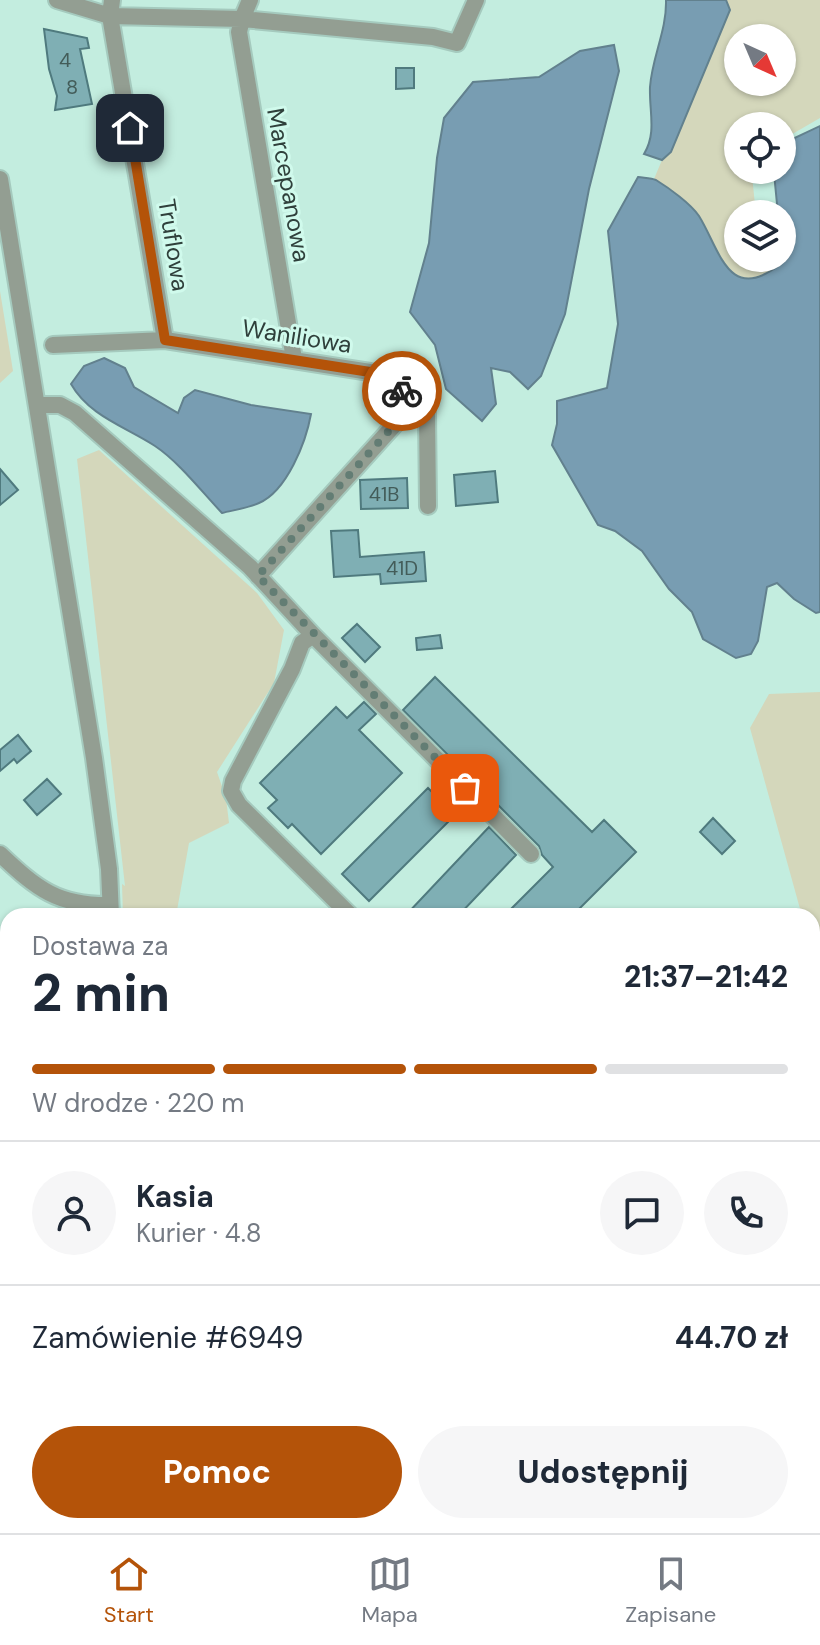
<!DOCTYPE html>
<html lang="pl">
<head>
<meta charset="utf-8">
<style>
  body { margin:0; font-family:"DM Sans",sans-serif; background:#f6f6f7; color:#1f2937; height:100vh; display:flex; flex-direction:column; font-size:30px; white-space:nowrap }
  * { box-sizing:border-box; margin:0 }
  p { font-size:26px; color:#747a83 }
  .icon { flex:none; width:44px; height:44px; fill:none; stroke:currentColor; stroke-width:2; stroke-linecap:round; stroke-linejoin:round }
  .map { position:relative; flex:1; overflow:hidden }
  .side { position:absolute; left:0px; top:908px; width:820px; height:626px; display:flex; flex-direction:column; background:#fff; border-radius:24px 24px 0 0; box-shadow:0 2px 6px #0004 }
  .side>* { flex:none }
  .needle { width:52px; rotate:136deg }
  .buttons { position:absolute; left:724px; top:24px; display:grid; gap:16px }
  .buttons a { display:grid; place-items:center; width:72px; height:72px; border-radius:50%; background:#fff; box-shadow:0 2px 6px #0004; font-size:40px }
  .pin { position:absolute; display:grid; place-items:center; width:68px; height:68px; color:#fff; margin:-34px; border-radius:16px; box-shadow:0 4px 12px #0006 }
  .courier { position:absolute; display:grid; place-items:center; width:80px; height:80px; margin:-40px; border:6px solid #b45309; border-radius:50%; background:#fff; color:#222; box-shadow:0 2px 10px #0007 }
  .overview em { font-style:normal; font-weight:800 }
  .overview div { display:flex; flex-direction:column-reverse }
  .overview { display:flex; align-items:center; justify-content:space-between; height:136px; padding:0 32px }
  h1 { font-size:52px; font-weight:800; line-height:60px }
  .bar { display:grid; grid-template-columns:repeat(4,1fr); gap:12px 8px; align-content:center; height:96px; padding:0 32px }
  .bar i { height:10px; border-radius:6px; background:#e0e1e3 }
  .bar .selected { background:#b45309 }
  .bar p { grid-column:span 4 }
  .line { display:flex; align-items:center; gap:20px; padding:0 32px; border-top:2px solid #e0e1e3 }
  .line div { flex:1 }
  .round { display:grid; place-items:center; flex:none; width:84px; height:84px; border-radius:42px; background:#f6f6f7 }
  .primary-button { display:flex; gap:16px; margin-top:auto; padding:16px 32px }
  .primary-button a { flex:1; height:92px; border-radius:48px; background:#b45309; color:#fff; font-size:32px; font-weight:800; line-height:92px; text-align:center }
  .primary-button a+a { background:#f6f6f7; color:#1f2937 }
  .tab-bar { display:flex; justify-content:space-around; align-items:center; height:112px; border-top:2px solid #e0e1e3; background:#fff; font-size:22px; color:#747a83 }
  .tab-bar a { display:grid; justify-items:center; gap:4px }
  .tab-bar .selected { color:#b45309 }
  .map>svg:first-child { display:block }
  .green { fill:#d4d7bb; fill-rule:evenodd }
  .water { fill:#789db2; stroke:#62818e; stroke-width:2 }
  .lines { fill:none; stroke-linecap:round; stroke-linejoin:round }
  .stream { stroke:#62818e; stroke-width:4 }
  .building { fill:#7fafb4; stroke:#4f7a7e; stroke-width:2 }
  .minor-casing { stroke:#a5cabe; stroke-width:20 }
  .minor { stroke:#939e92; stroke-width:16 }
  .done { stroke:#637d74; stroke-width:8; stroke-dasharray:0 14.4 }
  .route { stroke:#b45309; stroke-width:10 }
  .labels { text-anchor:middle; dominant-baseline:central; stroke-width:6; stroke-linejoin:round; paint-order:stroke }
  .number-label { font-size:20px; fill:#435c59 }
  .street-label { font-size:24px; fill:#2f403b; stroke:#d0faec }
</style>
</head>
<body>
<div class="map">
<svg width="820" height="1533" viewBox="0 0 820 1533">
  <rect width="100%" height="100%" fill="#c3eddf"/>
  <path class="green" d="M726 0H820V118L782 140V126H738V170H755L752 176 756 214H738V258H774L778 266C726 305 721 248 698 215 688 201 668 190 654 179L662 160 671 151 730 10ZM738 38H782V82H738Z
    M0 291 13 371 0 383Z
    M99 450 257 593 284 630 274 683 217 772 226 798 229 823 189 843 176 916H123L122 884 125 886 77 459Z
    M820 692V942L815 946 812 940V916H802L750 728 769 694Z
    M0 1100 8 1109V1526H140L141 1533H0Z
    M820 1418V1488L812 1493V1424Z
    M160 1526H296L302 1533H161Z
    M561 1526H654L645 1533H552Z"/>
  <path class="water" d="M666 0H726L730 10 671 152 662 160 644 154C657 133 649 111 650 87 652 57 667 30 666 0Z
    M614 45 619 71 589 189 565 314 541 376 528 389 510 372 491 368 496 404 482 421 446 389 435 345 410 312 429 243 437 158 444 118 473 82 539 77 580 51Z
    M820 126V612L816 613 794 599 777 583 767 587 758 641 751 654 736 658 703 639 692 612 669 589 642 551 615 531 598 525 552 445 557 424V401L607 388 618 324 608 231 638 177C644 178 651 178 656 180 669 188 691 204 699 216 720 250 728 303 778 266V258H782V214H778L774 173V170H782V144Z
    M104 358 125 368 134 387 178 413 184 398 195 390 251 405 311 414C306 442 287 491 259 503 248 508 234 510 222 513 202 492 179 462 155 446 126 427 89 416 71 384L84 366Z
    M812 1022 820 1027V1388L812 1394Z"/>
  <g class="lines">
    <path class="stream" d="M0 1283 8 1279"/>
  </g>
  <path class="building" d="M44 29 87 38 89 48 80 49 92 104 55 110 57 96 49 69Z
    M396 68H414V88L396 89Z
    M0 469 18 490 0 505Z
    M495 471 498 502 456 506 454 475Z
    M407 478 408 508 361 509 360 480Z
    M358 530 360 557 424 552 426 581 381 584 380 574 334 577 331 531Z
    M357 624 380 647 365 662 342 638Z
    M440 635 442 648 417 650 416 638Z
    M435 677 592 832 604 820 636 852 572 916H504L553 867 542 855 539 846 403 710Z
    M364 702 376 714 359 730 402 773 321 854 292 824 288 828 268 808 277 800 260 783 336 707 347 718Z
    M18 735 31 751 17 763 14 759 0 771V750Z
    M47 779 61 794 37 815 24 800Z
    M428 788 455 815 369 901 342 874Z
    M713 818 735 841 722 854 700 832Z
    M489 827 516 855 458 916H405Z"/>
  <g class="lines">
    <defs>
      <path id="minor" d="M57 0 110 16 242 19 433 37 457 43 476 0
        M112 0 110 16 165 340
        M250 0 242 19 239 32 294 359
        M0 179 94 758 109 869 111 916
        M53 345 165 340 370 372 386 377 427 412 428 506
        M38 405H60L75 413 250 567 313 635 531 854
        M258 576 415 402
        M313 635 302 643 292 669 233 781 231 791 239 805 351 916
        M0 854C37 889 58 906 110 905
        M812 1417 820 1411
        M152 1526 153 1533
        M465 1526 470 1533
        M379 1533 387 1526
        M662 1533 671 1526"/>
    </defs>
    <use href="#minor" class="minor-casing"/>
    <use href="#minor" class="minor"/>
  </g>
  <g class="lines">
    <path class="done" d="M402 391 415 402 258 576 465 788"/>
    <path class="route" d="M130 128 165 340 370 372 386 377 402 391"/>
  </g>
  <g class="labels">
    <g class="number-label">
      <text x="65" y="60">4</text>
      <text x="72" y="87">8</text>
      <text x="384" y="494">41B</text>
      <text x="402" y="568">41D</text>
    </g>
    <g class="street-label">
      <text transform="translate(289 185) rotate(80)">Marcepanowa</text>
      <text transform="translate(174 245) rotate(81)">Truflowa</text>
      <text transform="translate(297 336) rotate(9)">Waniliowa</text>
    </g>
  </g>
</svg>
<div class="buttons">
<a><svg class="needle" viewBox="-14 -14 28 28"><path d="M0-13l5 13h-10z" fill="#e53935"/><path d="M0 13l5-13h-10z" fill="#747a83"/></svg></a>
<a><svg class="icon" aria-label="locate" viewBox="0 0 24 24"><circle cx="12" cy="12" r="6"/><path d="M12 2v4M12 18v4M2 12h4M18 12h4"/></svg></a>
<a><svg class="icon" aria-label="layers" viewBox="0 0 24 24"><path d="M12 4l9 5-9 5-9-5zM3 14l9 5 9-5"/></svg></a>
</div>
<div class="pin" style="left:465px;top:788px;background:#ea580c"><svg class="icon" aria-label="bag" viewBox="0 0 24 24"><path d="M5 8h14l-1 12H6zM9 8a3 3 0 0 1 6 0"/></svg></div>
<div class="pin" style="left:130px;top:128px;background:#1f2937"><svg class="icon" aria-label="home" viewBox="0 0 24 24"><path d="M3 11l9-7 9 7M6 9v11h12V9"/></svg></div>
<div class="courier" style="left:402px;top:391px"><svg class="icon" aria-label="bike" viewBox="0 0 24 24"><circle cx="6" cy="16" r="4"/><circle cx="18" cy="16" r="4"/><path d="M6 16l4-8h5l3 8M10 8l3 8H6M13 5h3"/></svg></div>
<section class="side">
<div class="overview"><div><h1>2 min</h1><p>Dostawa za</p></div><em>21:37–21:42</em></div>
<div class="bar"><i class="selected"></i><i class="selected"></i><i class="selected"></i><i></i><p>W drodze · 220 m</p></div>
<div class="line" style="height:144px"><a class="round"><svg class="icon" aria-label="person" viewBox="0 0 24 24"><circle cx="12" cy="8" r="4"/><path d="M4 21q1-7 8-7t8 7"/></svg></a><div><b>Kasia</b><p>Kurier · 4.8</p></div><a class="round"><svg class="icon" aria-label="chat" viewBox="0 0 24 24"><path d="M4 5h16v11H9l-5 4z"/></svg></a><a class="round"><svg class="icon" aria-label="phone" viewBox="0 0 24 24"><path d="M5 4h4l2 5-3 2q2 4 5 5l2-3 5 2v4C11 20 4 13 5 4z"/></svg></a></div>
<div class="line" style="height:104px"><div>Zamówienie #6949</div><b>44.70 zł</b></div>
<div class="primary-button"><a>Pomoc</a><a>Udostępnij</a></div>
</section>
</div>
<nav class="tab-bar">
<a class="selected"><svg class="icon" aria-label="home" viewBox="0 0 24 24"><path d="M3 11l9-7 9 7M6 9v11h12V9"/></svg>Start</a>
<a><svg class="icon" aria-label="map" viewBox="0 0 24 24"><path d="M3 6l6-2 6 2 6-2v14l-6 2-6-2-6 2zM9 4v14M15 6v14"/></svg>Mapa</a>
<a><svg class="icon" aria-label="saved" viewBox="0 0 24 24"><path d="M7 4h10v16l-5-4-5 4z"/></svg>Zapisane</a>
</nav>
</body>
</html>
